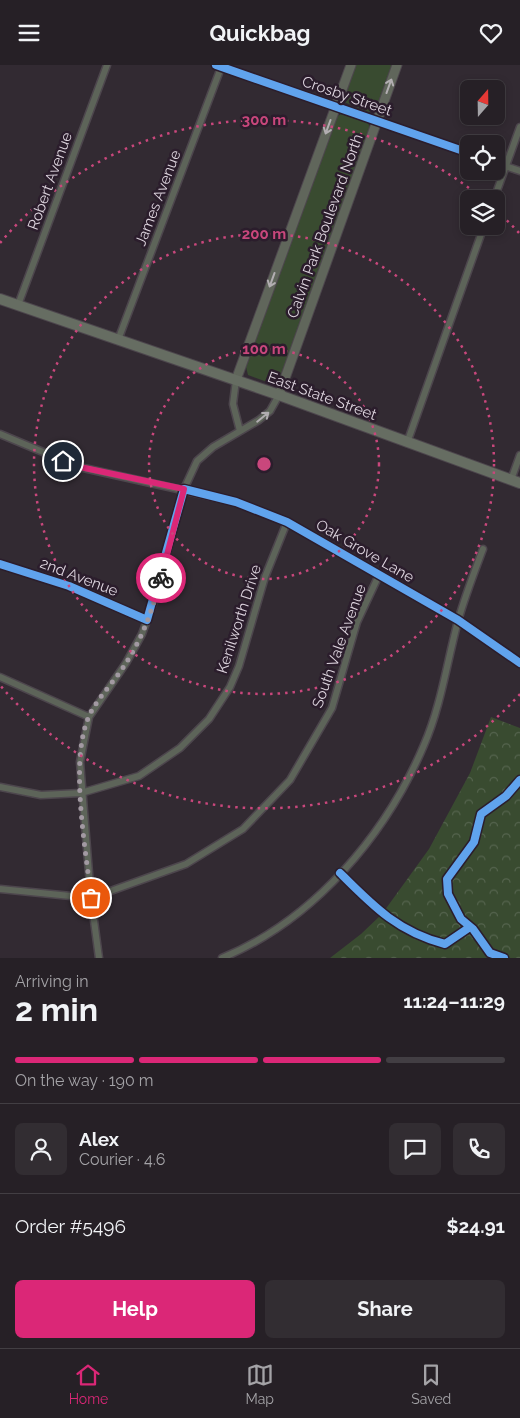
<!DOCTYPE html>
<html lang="en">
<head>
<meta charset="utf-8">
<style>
  body { margin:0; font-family:Raleway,sans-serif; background:#322d32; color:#f1f3f6; height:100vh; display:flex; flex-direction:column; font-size:19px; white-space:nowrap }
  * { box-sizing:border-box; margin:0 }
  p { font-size:16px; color:#a4a3a7 }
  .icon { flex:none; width:28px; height:28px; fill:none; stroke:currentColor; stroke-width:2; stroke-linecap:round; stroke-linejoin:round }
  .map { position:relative; height:893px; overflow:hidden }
  .panel { display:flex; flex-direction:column; background:#262026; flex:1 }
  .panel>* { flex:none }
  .needle { width:32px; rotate:20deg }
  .tools { position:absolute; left:460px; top:15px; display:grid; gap:10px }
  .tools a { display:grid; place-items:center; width:45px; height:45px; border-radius:8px; background:#262026; box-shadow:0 2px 8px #0003,0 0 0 1px #423e43; font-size:25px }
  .pin { position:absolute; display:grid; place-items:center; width:42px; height:42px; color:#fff; margin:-21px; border:2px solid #fff; border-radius:50%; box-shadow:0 1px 5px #0007 }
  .courier { position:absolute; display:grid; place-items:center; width:50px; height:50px; margin:-25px; border:4px solid #db2777; border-radius:50%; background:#fff; color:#222; box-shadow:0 1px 6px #0007 }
  .headline em { font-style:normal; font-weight:700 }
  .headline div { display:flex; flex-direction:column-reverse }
  .headline { display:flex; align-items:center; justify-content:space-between; height:85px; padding:0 15px }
  h1 { font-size:32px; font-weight:700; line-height:38px }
  .bar { display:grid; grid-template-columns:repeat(4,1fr); gap:8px 5px; align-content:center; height:60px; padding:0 15px }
  .bar i { height:6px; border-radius:4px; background:#423e43 }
  .bar .active { background:#db2777 }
  .bar p { grid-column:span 4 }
  .line { display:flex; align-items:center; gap:12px; padding:0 15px; border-top:1px solid #423e43 }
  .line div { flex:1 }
  .round { display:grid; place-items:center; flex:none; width:52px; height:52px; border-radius:8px; background:#322d32 }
  .action { display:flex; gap:10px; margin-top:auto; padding:10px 15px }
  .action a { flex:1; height:58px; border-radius:8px; background:#db2777; color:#fff; font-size:20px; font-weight:700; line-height:58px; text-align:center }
  .action a+a { background:#322d32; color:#f1f3f6 }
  header { display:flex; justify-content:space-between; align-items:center; height:65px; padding:0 15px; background:#262026; font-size:22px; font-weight:700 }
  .dock { display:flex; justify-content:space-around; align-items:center; height:70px; border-top:1px solid #423e43; background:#262026; font-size:14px; color:#a4a3a7 }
  .dock a { display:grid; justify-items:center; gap:2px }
  .dock .active { color:#db2777 }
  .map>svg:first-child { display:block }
  .grass { fill:#394b30 }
  .park { fill:url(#park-crowns) }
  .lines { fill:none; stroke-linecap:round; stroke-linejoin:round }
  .street-casing { stroke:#4d464d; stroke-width:9 }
  .secondary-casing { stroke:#4d464d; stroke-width:11 }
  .primary-casing { stroke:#4d464d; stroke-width:12 }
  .street { stroke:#5d6459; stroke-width:6 }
  .secondary { stroke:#60665b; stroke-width:9 }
  .primary { stroke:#666d62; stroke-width:10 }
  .cycleway-casing { stroke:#2b1d2c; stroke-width:11 }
  .cycleway { stroke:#60a3ed; stroke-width:8 }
  .oneway { stroke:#b2aeb1 }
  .oneway2 { stroke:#b1adb0 }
  .done { stroke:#a299a2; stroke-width:5; stroke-dasharray:0 9 }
  .route { stroke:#db2777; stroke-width:6 }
  .ring { fill:none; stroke:#c9477c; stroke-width:2.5; stroke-dasharray:2.5 5 }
  .labels { text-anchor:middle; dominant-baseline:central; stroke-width:5; stroke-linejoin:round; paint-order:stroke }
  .street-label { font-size:15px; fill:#ded5df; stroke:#2b1d2c }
  .centre { fill:#c9477c; stroke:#2b1d2c; stroke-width:2.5 }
  .ring-label { font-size:15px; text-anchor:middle; font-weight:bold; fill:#c9477c; stroke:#2b1d2c; stroke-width:5; stroke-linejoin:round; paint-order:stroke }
</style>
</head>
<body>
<header><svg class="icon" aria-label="menu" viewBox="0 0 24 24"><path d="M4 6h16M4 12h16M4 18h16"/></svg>Quickbag<svg class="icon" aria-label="heart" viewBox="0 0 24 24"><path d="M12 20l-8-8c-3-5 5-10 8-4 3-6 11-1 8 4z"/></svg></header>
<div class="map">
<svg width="520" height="893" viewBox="0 0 520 893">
  <defs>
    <pattern id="park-crowns" width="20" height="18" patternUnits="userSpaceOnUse" patternTransform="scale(1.25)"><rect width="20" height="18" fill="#394b30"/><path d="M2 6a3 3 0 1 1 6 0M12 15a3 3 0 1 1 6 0" fill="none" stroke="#55644e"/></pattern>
  </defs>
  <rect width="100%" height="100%" fill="#322a32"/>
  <path class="grass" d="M355 0H393L375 47H369L344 37V30Z
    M341 49 368 58 370 63 281 312 277 317 270 318 248 310 246 302 335 53Z"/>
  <path class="park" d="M491 652 520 663V893H330L361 869 382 849 429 784 470 708Z"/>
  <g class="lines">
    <defs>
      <path id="street" d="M216 0 469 88
        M496 98 520 106
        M494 134 520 62
        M18 240 107 0
        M118 275 222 0
        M236 315 233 339 240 366
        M0 369 79 402 236 437 287 457 458 555 520 598
        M407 378 484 161
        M511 415 520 390
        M0 499 69 521 147 555
        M0 612 89 652
        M0 722 41 730 81 728 139 711 180 683 209 654 230 622 239 601 265 512 287 457
        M0 824 91 833 186 799 243 764 290 715 332 643 357 557 379 510
        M99 893 91 833 80 697 89 652 126 598 142 569 154 536 184 424 197 396 213 382 259 355 270 346 279 330
        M222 893C314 855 386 770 424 680 441 641 447 597 458 556 465 531 474 508 483 484"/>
      <path id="secondary" d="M236 315 351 0
        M279 330 397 0"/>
      <path id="primary" d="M0 234 279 330 520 418"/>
    </defs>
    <use href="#street" class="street-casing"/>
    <use href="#secondary" class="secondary-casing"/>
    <use href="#primary" class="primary-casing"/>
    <use href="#street" class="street"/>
    <use href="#secondary" class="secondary"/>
    <use href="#primary" class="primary"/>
    <defs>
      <path id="cycleway" d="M216 0 469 88
        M0 499 69 521 147 555 184 424 236 437 287 457 458 555 520 598
        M340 808C373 841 398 867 445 879L470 862
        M504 893 490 888 473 864 461 854 448 829 447 814 474 777 481 749 506 731 520 715"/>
    </defs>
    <use href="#cycleway" class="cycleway-casing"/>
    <use href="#cycleway" class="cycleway"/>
  </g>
  <defs><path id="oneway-shaft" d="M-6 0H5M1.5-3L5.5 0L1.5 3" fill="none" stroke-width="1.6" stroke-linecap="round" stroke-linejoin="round" transform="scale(1.25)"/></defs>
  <g class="oneway">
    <use href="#oneway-shaft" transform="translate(389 21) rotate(-70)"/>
    <use href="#oneway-shaft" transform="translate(328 62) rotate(110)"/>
    <use href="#oneway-shaft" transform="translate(272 215) rotate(110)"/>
  </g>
  <use class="oneway2" href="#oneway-shaft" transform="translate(263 352) rotate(-39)"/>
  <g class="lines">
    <path class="done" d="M91 833C86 784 69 696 89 651 98 632 115 616 126 598 143 572 153 543 161 513"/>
    <path class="route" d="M63 396 80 402 184 424 161 513"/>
  </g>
  <g class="ring">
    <circle cx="264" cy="399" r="115"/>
    <circle cx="264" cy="399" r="230"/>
    <path d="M520 629A344 344 0 0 1 0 620M0 178A344 344 0 0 1 483 134M496 145A344 344 0 0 1 520 169"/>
  </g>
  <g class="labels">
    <g class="street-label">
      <text transform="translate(347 31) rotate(19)">Crosby Street</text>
      <text transform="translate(50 116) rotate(-70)">Robert Avenue</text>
      <text transform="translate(158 133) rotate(-69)">James Avenue</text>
      <text transform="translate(325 161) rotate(-70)">Calvin Park Boulevard North</text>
      <text transform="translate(322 331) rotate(20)">East State Street</text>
      <text transform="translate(365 486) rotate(30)">Oak Grove Lane</text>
      <text transform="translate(79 512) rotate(21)">2nd Avenue</text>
      <text transform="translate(239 554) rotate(-72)">Kenilworth Drive</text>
      <text transform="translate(339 581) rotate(-70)">South Vale Avenue</text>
    </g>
  </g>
  <circle cx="264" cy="399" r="8" class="centre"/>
  <g class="ring-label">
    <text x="264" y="60">300 m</text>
    <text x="264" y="174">200 m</text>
    <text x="264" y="289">100 m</text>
  </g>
</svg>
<div class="tools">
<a><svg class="needle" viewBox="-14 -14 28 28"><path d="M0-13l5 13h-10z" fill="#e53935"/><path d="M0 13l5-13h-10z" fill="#a4a3a7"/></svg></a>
<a><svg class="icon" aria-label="locate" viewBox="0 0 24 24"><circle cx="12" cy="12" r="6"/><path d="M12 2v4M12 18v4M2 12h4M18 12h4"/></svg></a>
<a><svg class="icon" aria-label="layers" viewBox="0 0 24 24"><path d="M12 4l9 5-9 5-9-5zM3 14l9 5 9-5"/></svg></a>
</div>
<div class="pin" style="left:91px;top:833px;background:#ea580c"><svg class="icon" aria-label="bag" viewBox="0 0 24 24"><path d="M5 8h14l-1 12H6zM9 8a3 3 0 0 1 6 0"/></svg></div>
<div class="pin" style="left:63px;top:396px;background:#1f2937"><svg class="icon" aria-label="home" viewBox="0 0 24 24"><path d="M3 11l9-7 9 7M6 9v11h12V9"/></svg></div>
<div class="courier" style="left:161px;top:513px"><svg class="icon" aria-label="bike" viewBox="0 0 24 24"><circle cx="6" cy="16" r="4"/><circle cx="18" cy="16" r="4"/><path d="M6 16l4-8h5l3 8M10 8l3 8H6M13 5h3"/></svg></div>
</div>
<section class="panel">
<div class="headline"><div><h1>2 min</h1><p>Arriving in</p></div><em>11:24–11:29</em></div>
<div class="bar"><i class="active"></i><i class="active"></i><i class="active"></i><i></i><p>On the way · 190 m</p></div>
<div class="line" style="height:90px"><a class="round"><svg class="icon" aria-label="person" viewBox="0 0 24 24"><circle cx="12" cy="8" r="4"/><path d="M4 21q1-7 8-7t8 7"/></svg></a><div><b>Alex</b><p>Courier · 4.6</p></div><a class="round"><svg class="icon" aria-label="chat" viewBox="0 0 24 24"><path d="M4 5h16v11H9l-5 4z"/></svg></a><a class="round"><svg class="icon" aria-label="phone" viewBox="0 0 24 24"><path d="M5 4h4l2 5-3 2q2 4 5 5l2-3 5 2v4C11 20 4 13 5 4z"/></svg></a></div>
<div class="line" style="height:65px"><div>Order #5496</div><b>$24.91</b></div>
<div class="action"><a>Help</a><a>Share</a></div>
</section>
<nav class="dock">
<a class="active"><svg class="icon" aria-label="home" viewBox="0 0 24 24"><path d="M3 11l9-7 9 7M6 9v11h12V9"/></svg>Home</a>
<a><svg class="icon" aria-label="map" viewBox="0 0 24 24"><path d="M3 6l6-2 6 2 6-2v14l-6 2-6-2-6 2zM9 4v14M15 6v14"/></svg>Map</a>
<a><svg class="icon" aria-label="saved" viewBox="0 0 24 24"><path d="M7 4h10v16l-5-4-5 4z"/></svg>Saved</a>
</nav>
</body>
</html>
